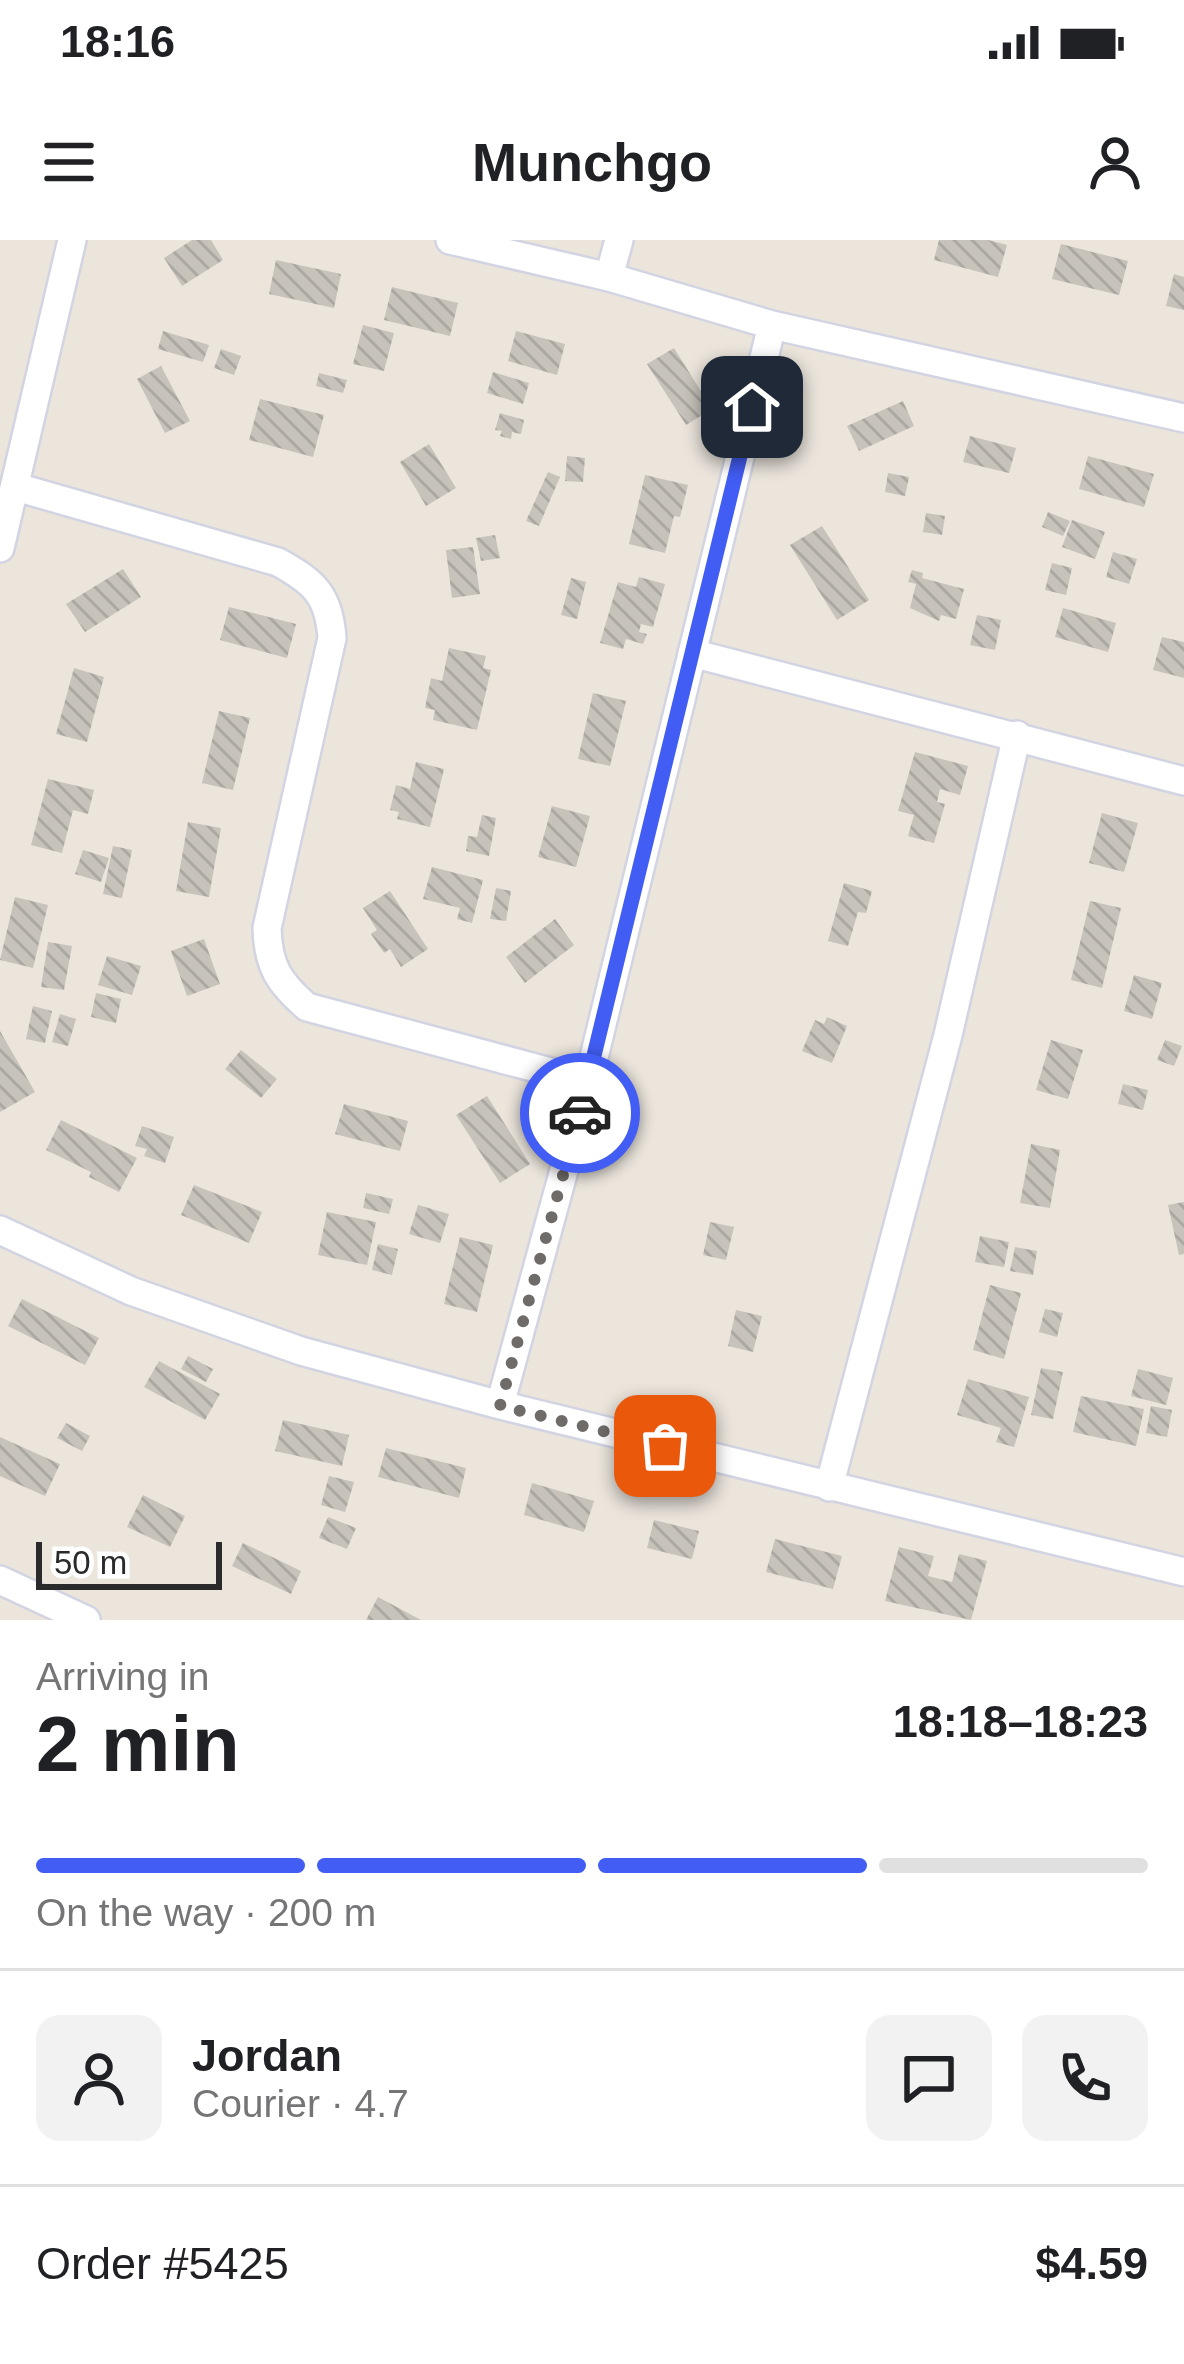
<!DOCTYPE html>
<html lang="en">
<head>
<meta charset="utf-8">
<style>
  body { margin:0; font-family:Helvetica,sans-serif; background:#f2f2f2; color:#202124; height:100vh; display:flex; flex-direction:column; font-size:45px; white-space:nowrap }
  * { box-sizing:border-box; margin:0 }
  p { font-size:39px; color:#757577 }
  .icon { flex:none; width:66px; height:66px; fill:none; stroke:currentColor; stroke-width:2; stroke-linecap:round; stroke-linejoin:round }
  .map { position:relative; height:1380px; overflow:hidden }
  .side { display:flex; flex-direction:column; background:#fff; flex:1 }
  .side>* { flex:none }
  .scale { position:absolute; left:36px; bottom:30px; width:186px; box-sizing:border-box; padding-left:12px; border:6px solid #2a2a2a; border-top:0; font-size:33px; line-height:42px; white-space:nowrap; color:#2a2a2a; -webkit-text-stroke:9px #fff; paint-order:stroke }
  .pin { position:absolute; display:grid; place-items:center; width:102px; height:102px; color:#fff; margin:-51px; border-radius:24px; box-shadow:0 6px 18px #0006 }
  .courier { position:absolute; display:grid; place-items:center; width:120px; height:120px; margin:-60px; border:9px solid #425df3; border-radius:50%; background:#fff; color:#222; box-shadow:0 3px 15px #0007 }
  .summary em { font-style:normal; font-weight:800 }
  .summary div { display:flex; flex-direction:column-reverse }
  .summary { display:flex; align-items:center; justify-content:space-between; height:204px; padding:0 36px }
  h1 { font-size:78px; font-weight:800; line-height:90px }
  .bar { display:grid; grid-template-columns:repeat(4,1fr); gap:18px 12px; align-content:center; height:144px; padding:0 36px }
  .bar i { height:15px; border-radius:9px; background:#e0e0e0 }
  .bar .active { background:#425df3 }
  .bar p { grid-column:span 4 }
  .line { display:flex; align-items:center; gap:30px; padding:0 36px; border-top:3px solid #e0e0e0 }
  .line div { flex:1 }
  .round { display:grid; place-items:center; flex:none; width:126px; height:126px; border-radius:24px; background:#f2f2f2 }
  .status { display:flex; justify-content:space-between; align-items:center; height:84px; padding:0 60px; background:#fff; direction:ltr }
  .status svg { height:33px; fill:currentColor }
  header { display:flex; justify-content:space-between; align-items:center; height:156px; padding:0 36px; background:#fff; font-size:54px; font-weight:800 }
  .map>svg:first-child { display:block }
  .building { fill:url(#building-back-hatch) }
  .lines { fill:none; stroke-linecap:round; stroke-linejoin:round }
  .street-casing { stroke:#d2d4e2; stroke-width:32 }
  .street { stroke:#fff; stroke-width:27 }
  .done { stroke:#6e6b68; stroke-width:12; stroke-dasharray:0 21.6 }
  .route { stroke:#425df3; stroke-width:15 }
</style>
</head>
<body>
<div class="status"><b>18:16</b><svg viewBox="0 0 49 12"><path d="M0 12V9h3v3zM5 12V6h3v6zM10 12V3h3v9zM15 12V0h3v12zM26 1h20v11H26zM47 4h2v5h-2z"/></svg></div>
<header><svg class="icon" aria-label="menu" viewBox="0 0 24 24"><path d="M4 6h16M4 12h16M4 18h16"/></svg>Munchgo<svg class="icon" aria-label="person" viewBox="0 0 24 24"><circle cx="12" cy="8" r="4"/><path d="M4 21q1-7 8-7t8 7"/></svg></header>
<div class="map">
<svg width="1184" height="1380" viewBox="0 0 1184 1380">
  <defs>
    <pattern id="building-back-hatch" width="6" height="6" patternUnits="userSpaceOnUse" patternTransform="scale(3)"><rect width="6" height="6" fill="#c7c3bb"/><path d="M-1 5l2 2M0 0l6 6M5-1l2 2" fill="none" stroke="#aba8a1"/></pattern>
  </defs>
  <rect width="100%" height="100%" fill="#ebe5dc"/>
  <path class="building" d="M192 0H211L223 20 182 46 164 18Z
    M939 0H988L1007 5 998 37 934 20Z
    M1061 4 1128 21 1119 55 1052 39Z
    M276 20 341 34 334 68 269 54Z
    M1174 34 1184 37V70L1166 66Z
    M392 47 458 63 450 96 384 80Z
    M363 85 394 93 384 131 353 124Z
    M163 91 209 105 203 122 158 109Z
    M516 91 565 104 557 135 508 121Z
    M674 108 712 169 686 185 647 124Z
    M221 109 241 116 234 135 214 128Z
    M161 126 190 181 165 193 137 139Z
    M493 132 529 143 523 164 487 153Z
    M319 133 347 140 343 153 316 146Z
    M260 159 324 175 313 217 249 200Z
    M903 161 914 186 859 211 847 186Z
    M500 173 524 180 521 194 512 192 511 199 500 196 502 191 495 190Z
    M970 196 1016 208 1009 233 963 222Z
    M429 204 456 248 426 266 400 222Z
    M567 216 585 218 583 242 565 241Z
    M1088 216 1154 234 1144 267 1079 249Z
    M548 232 560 237 539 286 526 281Z
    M888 233 909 237 905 256 885 252Z
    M645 235 688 245 680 277 674 276 665 313 629 304Z
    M1048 272 1070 281 1063 296 1042 287Z
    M926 273 945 276 942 295 923 292Z
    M1072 280 1105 292 1095 319 1062 307Z
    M822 286 869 360 837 380 790 305Z
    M495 295 500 318 481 321 476 298Z
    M473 307 480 354 452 358 446 310Z
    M1113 312 1137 319 1129 344 1106 337Z
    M1052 323 1072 328 1066 355 1045 350Z
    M123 329 141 357 85 392 66 364Z
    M912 330 923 333 922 338 964 349 956 379 941 375 939 381 910 368 916 344 908 342Z
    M639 337 665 344 653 387 641 384 639 392 647 394 643 404 626 399 623 409 600 403 618 342 636 347Z
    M571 338 586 342 577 379 561 375Z
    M229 367 296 384 287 418 220 400Z
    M1063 368 1116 383 1108 412 1055 397Z
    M977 375 1001 380 995 410 970 405Z
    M1162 397 1184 402V438L1153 430Z
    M449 408 486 416 483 428 491 430 477 490 433 480 435 470 425 468 431 438 442 441Z
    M74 428 104 437 87 502 56 494Z
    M593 453 626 461 610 526 578 519Z
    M219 471 250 478 233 550 202 543Z
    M915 512 968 526 960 555 940 549 937 562 945 564 934 603 908 596 914 575 898 571Z
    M416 522 444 529 430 587 397 579 399 572 390 570 396 545 410 549Z
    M48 539 94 550 88 574 73 570 62 613 31 605Z
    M552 566 590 576 576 627 538 617Z
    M1102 573 1138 583 1124 632 1089 623Z
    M482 575 496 578 489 616 466 611 468 596 477 597Z
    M188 582 221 588 209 657 176 651Z
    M113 606 132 610 122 658 103 654Z
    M83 610 109 618 101 642 75 634Z
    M432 627 483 640 472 683 457 679 460 668 423 659Z
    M844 643 872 651 866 673 858 672 848 706 828 701Z
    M496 648 511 651 506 681 490 679Z
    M390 651 428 709 401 727 390 709 384 713 371 694 377 690 363 668Z
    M15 657 48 665 33 728 0 720Z
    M1090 661 1121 668 1102 748 1071 740Z
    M555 679 574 705 525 743 506 717Z
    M204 699 220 744 187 756 171 711Z
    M48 702 72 706 64 750 41 747Z
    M107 716 141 726 132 755 98 745Z
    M1134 735 1162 743 1152 779 1124 771Z
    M96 753 121 759 116 783 91 777Z
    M33 766 52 771 45 803 26 799Z
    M60 774 76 779 68 806 52 802Z
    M827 777 847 786 832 823 802 811 815 780 824 784Z
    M0 791 35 852 0 872Z
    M1051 800 1083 810 1068 859 1036 850Z
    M1165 800 1182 806 1174 826 1157 820Z
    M241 810 277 839 261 858 225 829Z
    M1123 844 1148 850 1143 870 1118 864Z
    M487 856 530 924 500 943 456 875Z
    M344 864 408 881 400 911 335 894Z
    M61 880 137 918 119 952 89 937 91 932 46 910Z
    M142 886 174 897 165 923 144 916 147 909 135 906Z
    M1031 904 1060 910 1050 968 1020 963Z
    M194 945 262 972 249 1003 181 975Z
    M366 953 393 959 389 974 363 968Z
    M1184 962V1014L1179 1015 1168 965Z
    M418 965 449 974 440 1003 409 994Z
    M327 972 376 982 367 1025 318 1015Z
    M710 982 734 987 726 1020 703 1015Z
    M980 996 1009 1002 1004 1027 975 1022Z
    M460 997 493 1005 477 1072 444 1064Z
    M378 1004 398 1009 392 1035 372 1030Z
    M1015 1007 1037 1011 1033 1035 1010 1031Z
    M990 1045 1021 1053 1004 1119 973 1110Z
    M22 1059 99 1098 85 1125 8 1086Z
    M1045 1069 1063 1073 1057 1097 1039 1092Z
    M736 1070 762 1076 753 1112 728 1106Z
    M188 1116 213 1129 206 1142 181 1129Z
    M159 1121 220 1154 205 1180 144 1147Z
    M1041 1128 1063 1132 1053 1179 1031 1175Z
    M1138 1129 1173 1138 1166 1165 1131 1156Z
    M968 1139 1029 1157 1014 1207 996 1202 1001 1188 957 1175Z
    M1081 1156 1144 1169 1136 1206 1073 1192Z
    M1151 1166 1172 1170 1167 1197 1146 1193Z
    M283 1180 349 1195 342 1226 275 1211Z
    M66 1183 90 1196 82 1211 57 1198Z
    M0 1197 60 1224 45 1256 0 1236Z
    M386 1208 466 1228 459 1258 378 1237Z
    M329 1236 354 1242 345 1272 321 1265Z
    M532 1243 594 1261 584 1292 524 1275Z
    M143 1255 185 1276 170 1307 127 1287Z
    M328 1277 356 1288 347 1309 319 1298Z
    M654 1280 699 1291 692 1319 647 1308Z
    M775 1299 842 1316 833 1349 766 1332Z
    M243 1303 301 1331 291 1354 232 1326Z
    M899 1307 934 1316 928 1336 952 1342 959 1314 987 1321 971 1380 885 1361Z
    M378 1357 421 1380H366Z"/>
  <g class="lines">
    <defs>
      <path id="street" d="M450 0 609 37 772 85 1184 178
        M609 37 619 0
        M16 247 278 322C314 342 329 355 332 398L267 688C268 726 279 743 307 767L588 842
        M0 308 72 0
        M692 413 1184 541
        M0 990 131 1051 301 1111 500 1165 1184 1332
        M500 1165 588 842 772 85
        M829 1247 948 795 1017 495
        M0 1340 86 1380"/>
    </defs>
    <use href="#street" class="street-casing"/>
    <use href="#street" class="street"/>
  </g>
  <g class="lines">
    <path class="done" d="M580 873 500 1166 665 1206"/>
    <path class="route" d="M580 873 752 167"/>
  </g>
</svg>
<div class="scale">50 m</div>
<div class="pin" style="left:665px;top:1206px;background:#ea580c"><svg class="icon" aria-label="bag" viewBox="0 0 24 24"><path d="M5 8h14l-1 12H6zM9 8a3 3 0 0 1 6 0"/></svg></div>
<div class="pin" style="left:752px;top:167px;background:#1f2937"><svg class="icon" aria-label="home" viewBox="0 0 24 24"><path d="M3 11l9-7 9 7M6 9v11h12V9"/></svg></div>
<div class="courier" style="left:580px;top:873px"><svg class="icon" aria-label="car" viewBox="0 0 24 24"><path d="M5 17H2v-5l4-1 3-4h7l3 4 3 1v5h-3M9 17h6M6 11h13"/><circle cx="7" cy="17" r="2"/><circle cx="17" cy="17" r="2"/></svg></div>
</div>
<section class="side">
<div class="summary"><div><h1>2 min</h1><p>Arriving in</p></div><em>18:18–18:23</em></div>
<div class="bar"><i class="active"></i><i class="active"></i><i class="active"></i><i></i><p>On the way · 200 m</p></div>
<div class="line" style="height:216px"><a class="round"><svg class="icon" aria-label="person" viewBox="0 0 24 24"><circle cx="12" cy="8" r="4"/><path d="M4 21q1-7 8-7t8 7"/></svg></a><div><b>Jordan</b><p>Courier · 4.7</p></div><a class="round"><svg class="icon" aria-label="chat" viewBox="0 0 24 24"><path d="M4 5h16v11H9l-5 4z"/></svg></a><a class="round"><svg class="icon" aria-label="phone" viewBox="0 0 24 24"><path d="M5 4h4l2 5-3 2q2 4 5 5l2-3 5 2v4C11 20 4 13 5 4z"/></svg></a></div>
<div class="line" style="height:156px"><div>Order #5425</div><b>$4.59</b></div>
</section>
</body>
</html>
